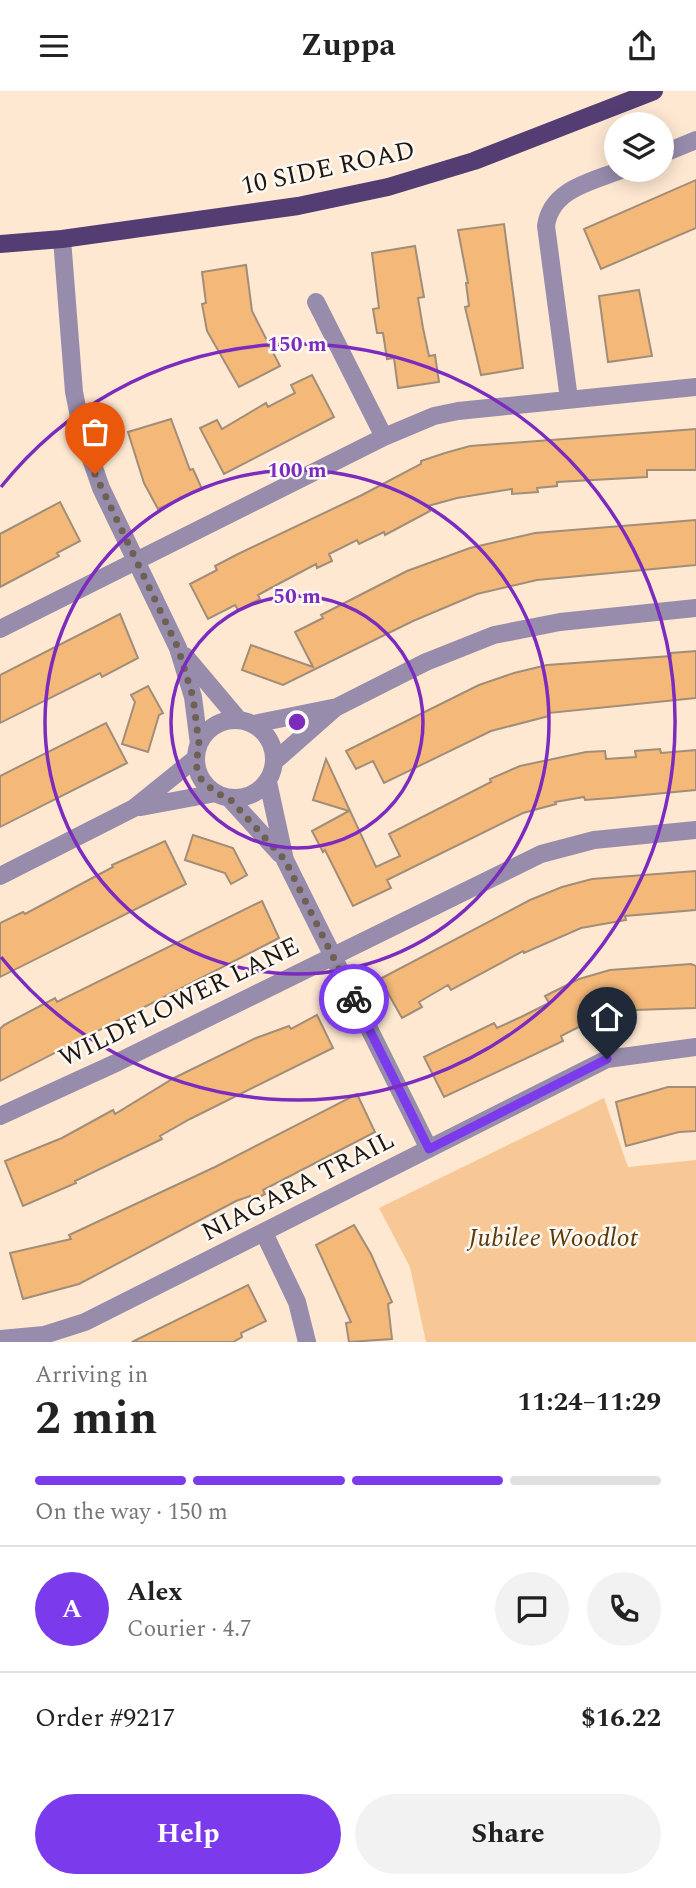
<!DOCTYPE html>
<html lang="en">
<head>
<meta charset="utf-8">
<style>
  body { margin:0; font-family:Spectral,serif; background:#f2f2f2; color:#222; height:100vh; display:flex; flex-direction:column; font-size:26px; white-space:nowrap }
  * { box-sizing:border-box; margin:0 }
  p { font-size:23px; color:#767676 }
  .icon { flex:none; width:38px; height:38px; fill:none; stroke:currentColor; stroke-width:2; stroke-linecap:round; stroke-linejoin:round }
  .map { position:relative; height:1251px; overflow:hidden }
  .panel { display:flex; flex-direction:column; background:#fff; flex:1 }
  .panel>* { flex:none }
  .buttons { position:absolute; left:604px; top:21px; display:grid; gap:14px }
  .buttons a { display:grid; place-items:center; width:70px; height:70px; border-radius:50%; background:#fff; box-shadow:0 4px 18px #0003; font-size:35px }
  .pin { position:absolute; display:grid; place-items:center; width:60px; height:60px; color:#fff; margin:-72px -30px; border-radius:50% 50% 50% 0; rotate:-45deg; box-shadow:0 0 7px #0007 }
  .pin .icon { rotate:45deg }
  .courier { position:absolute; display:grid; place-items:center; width:70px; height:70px; margin:-35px; border:5px solid #7c3aed; border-radius:50%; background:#fff; color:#222; box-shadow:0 2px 9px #0007 }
  .headline em { font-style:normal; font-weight:700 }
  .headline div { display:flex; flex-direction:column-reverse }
  .headline { display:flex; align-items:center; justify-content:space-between; height:119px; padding:0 35px }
  h1 { font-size:46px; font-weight:700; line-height:52px }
  .bar { display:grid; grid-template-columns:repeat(4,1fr); gap:10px 7px; align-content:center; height:84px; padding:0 35px }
  .bar i { height:9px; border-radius:5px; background:#e0e0e0 }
  .bar .selected { background:#7c3aed }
  .bar p { grid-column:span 4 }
  .line { display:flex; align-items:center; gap:18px; padding:0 35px; border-top:2px solid #e0e0e0 }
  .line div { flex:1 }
  .round { display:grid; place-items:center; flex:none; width:74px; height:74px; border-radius:37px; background:#f2f2f2 }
  .primary-button { display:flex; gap:14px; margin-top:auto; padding:14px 35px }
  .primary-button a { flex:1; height:80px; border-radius:42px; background:#7c3aed; color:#fff; font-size:28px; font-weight:700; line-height:80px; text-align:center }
  .primary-button a+a { background:#f2f2f2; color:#222 }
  header { display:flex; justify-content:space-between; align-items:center; height:91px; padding:0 35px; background:#fff; font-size:32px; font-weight:700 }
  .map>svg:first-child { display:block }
  .green { fill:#f7c896 }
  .building { fill:#f4b979; stroke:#a18d78; stroke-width:2 }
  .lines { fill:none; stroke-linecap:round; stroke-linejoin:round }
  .minor { stroke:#978cac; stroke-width:18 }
  .major { stroke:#533d73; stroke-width:18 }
  .done { stroke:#6e6154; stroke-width:7; stroke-dasharray:0 12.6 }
  .route { stroke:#7c3aed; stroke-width:9 }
  .ring { fill:none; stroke:#7b2cbf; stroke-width:3.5 }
  .labels { text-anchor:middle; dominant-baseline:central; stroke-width:5; stroke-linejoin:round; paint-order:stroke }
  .street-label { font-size:26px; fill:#201810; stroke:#fdf9f4 }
  .park-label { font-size:26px; font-style:italic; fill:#603a05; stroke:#fdf9f4 }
  .centre { fill:#7b2cbf; stroke:#fdf9f4; stroke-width:3.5 }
  .ring-label { font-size:21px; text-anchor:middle; font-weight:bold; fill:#7b2cbf; stroke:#fdf9f4; stroke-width:5; stroke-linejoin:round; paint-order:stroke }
</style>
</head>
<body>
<header><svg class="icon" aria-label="menu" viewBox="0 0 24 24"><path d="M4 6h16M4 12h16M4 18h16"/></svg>Zuppa<svg class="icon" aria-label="share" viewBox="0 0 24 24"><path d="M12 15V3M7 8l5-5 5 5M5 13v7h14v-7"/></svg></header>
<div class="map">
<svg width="696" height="1251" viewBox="0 0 696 1251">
  <rect width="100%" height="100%" fill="#fee8d2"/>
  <path class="green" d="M604 1007 628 1076 696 1069V1251H426L410 1176 379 1117Z"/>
  <path class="building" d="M696 89V137L601 178 584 138Z
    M504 133 523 277 481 284 465 216 469 215 466 192H468L458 139Z
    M415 155 424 206 418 207 423 237 429 265 435 264 439 291 398 297 394 267 387 268 383 242H377L373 218 379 217 372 162Z
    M246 174 252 220 280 275 239 296 207 240 202 213 206 212 202 181Z
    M639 199 652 265 608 271 599 205Z
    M312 284 334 326 224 383 200 337 217 329 222 338 266 312 268 316 295 302 291 294Z
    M171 328 190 379 193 378 202 398 158 418 144 392 128 341Z
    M696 338V379H647V386L557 391V395L537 397 538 401 512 403V398L457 407 428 415 430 420 385 444 384 441 359 453 357 449 329 463 332 470 317 477 316 473 282 491 258 504 260 508 238 519 235 514 208 528 190 493 217 479 215 475 238 463 362 404 421 373V370L445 362 470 355Z
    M60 411 80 450 57 462 59 465 0 496V443Z
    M696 429V474L537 489 477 503 413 530 283 594 242 579 251 554 313 576 295 541 323 527 321 524 407 480 470 457 535 442Z
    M120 523 138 567 102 586 100 582 0 632V584Z
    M696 560V607L548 622 549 625 491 640 384 692 373 670 356 678 346 660 479 594 514 582 547 574 671 565V562Z
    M148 595 163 622 159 624 148 661 122 653 135 611 131 604Z
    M106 632 127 672 0 736V685Z
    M660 658 661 662 696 659V699L612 707 585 709 584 706 555 711 556 713 523 722 387 789 391 797 353 815 325 759 323 761 312 740 349 720 313 709 326 668 376 776 400 765 389 743 491 691 490 688 520 675 586 661 605 660 606 668 636 666 635 660Z
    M193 744 233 757 247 784 231 793 225 782 185 769Z
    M165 750 186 793 0 886V832L23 821 25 823 113 776 112 774Z
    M696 780V819L625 825 626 829 581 837 524 862 523 860 451 899 448 894 419 911 422 916 402 927 380 888 530 809 562 796 592 788Z
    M262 810 279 847 0 990V938L4 934 55 907 57 911Z
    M691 873 696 875V917L634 919 600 925 561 945 563 950 444 1006 424 966 494 932 497 937 521 926 549 912 545 905 579 888 610 879Z
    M317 924 333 957 190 1028 160 1045 162 1048 75 1090 76 1092 23 1115 5 1070 62 1047 113 1019 115 1023 174 987 256 947 289 935 291 938Z
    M668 996H696V1040L679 1041 626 1055 616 1011Z
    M357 1003 375 1041 263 1099 265 1103 252 1110 250 1105 236 1110 79 1193 23 1208 10 1162 71 1148 69 1144 215 1076Z
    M354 1134 371 1163 392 1211 388 1213 392 1248 349 1251 346 1232 351 1231 316 1154Z
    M248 1194 266 1230 241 1242 242 1246 233 1251H132Z"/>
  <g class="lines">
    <path class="minor" d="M662 63 696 49
      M62 148 74 301 83 345 101 397 178 557 193 606 199 653
      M316 211 384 346
      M569 308 546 135C551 98 591 91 621 79
      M0 538 384 346 434 325 458 320 696 296
      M185 565 239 629
      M196 668a39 39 0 1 1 78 0a39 39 0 1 1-78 0Z
      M254 633 337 616 426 571 494 544 560 531 696 517
      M275 670 334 618
      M268 691 285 769 429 1058
      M229 707 280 763
      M141 716 216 702
      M0 785 134 717 196 667
      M0 1025 118 971 541 763 594 749 696 739
      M264 1142 297 1211 307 1251
      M0 1248 44 1244 85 1231 607 968 696 956"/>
    <path class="major" d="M0 153 62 148 298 115 388 96 474 70 654 0"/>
  </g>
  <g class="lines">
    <path class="done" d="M95 383 178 557 193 606 199 653 196 674 201 688 216 702 229 707 285 769 354 908"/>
    <path class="route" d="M354 908 429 1058 607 968"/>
  </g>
  <g class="ring">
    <circle cx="297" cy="631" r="126"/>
    <circle cx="297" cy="631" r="252"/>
    <path d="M1 396A378 378 0 1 1 1 866"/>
  </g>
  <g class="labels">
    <g class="street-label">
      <text transform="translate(328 77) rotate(-12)">10 SIDE ROAD</text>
      <text transform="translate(179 911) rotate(-26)">WILDFLOWER LANE</text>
      <text transform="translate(298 1095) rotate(-27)">NIAGARA TRAIL</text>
    </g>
    <g class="park-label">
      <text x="553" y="1147">Jubilee Woodlot</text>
    </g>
  </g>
  <circle cx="297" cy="631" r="10" class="centre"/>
  <g class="ring-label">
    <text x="297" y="260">150 m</text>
    <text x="297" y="386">100 m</text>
    <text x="297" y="512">50 m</text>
  </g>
</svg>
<div class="buttons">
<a><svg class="icon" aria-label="layers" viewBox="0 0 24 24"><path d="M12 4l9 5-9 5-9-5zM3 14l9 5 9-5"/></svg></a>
</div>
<div class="pin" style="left:95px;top:383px;background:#ea580c"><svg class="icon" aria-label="bag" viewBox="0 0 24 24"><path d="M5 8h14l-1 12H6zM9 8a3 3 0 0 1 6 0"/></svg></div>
<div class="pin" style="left:607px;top:968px;background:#1f2937"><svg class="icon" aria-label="home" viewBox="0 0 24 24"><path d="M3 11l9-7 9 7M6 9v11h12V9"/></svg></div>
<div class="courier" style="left:354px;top:908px"><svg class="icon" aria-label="bike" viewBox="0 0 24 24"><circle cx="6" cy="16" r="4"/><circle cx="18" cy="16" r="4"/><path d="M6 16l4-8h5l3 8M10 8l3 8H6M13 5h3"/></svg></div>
</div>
<section class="panel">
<div class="headline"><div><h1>2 min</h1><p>Arriving in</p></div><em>11:24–11:29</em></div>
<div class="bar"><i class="selected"></i><i class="selected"></i><i class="selected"></i><i></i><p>On the way · 150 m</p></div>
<div class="line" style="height:126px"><b class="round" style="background:#7c3aed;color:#fff">A</b><div><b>Alex</b><p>Courier · 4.7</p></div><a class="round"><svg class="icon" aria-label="chat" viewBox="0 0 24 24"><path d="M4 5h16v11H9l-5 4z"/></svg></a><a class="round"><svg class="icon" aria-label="phone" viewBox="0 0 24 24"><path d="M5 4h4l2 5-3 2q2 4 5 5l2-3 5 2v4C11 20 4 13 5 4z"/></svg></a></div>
<div class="line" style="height:91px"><div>Order #9217</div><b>$16.22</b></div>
<div class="primary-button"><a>Help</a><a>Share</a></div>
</section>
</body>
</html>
